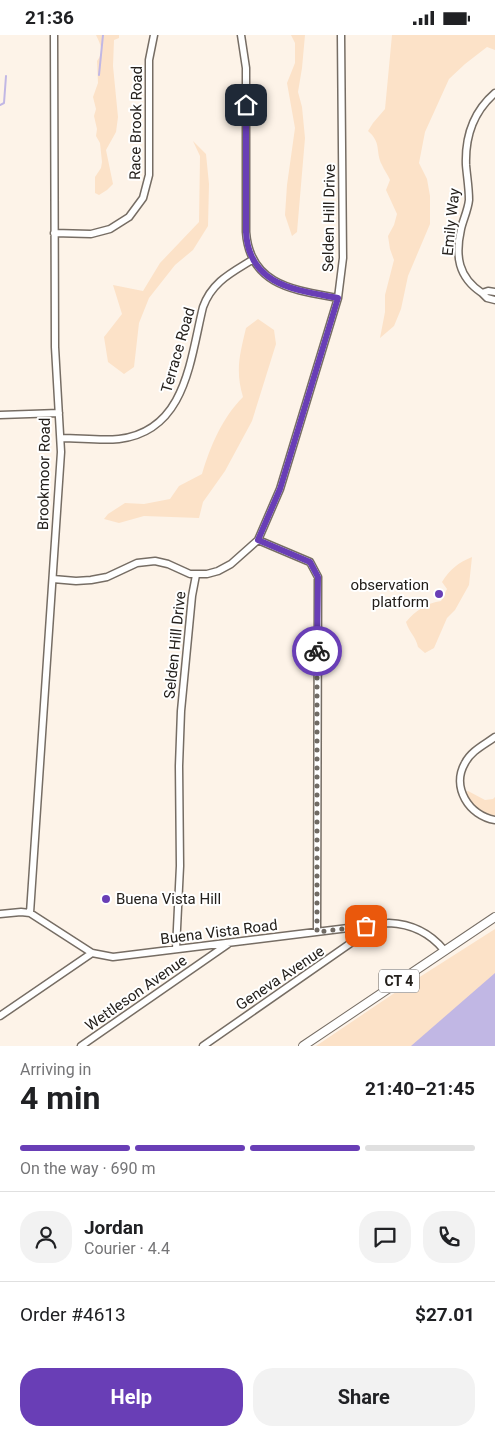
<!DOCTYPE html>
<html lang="en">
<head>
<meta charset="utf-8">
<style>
  body { margin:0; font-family:Roboto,sans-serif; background:#f2f2f2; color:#202124; height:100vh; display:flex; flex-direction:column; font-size:19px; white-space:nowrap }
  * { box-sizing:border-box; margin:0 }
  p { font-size:16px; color:#757577 }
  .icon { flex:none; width:28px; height:28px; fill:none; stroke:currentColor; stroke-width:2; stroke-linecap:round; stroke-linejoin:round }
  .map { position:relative; height:1011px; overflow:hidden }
  .side { display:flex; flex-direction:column; background:#fff; flex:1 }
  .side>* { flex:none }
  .pin { position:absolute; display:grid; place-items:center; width:42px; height:42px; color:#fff; margin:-21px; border-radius:10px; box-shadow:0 2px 8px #0006 }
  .courier { position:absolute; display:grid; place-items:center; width:50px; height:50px; margin:-25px; border:4px solid #693eb6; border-radius:50%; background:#fff; color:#222; box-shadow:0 1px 6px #0007 }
  .head em { font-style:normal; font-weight:700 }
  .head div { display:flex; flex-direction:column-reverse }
  .head { display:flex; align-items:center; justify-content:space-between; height:85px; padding:0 20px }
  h1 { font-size:32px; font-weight:700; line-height:38px }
  .bar { display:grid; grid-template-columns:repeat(4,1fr); gap:8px 5px; align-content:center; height:60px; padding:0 20px }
  .bar i { height:6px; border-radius:4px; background:#e0e0e0 }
  .bar .active { background:#693eb6 }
  .bar p { grid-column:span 4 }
  .line { display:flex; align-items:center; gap:12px; padding:0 20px; border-top:1px solid #e0e0e0 }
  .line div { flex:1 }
  .round { display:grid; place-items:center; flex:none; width:52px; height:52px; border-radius:20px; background:#f2f2f2 }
  .action { display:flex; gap:10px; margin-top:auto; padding:10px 20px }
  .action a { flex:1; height:58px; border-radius:20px; background:#693eb6; color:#fff; font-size:20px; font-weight:700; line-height:58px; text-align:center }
  .action a+a { background:#f2f2f2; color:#202124 }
  .status { display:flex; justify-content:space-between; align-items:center; height:35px; padding:0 25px; background:#fff; direction:ltr }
  .status svg { height:14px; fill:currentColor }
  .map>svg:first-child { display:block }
  .green { fill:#fce2c8 }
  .water { fill:#c1b7e4 }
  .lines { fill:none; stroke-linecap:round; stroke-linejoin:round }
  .stream { stroke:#c1b7e4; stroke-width:2 }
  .minor-casing { stroke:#766d64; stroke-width:9 }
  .major-casing { stroke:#766d64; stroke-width:10 }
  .minor { stroke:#fff; stroke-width:6 }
  .major { stroke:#fff; stroke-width:8 }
  .done { stroke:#706a63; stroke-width:5; stroke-dasharray:0 9 }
  .route { stroke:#693eb6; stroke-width:6 }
  .poi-dot { fill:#693eb6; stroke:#fff; stroke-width:2 }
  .labels { text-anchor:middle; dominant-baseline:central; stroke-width:4; stroke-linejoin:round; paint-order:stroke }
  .shield { fill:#fff; stroke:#666360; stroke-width:1 }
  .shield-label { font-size:14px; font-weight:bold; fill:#24201c }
  .street-label { font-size:15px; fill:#24201c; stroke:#fff }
  .poi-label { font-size:15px; fill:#24201c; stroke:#fff; text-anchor:end }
</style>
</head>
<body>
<div class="status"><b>21:36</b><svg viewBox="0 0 49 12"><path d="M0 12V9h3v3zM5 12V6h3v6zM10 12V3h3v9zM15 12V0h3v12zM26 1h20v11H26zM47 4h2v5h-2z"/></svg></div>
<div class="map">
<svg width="495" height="1011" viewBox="0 0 495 1011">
  <rect width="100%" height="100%" fill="#fdf3e8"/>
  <path class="green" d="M96 0H119V3L114 5 113 31 118 82 116 97 106 115 113 149 107 155 99 160 95 158V142L101 133 102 127 100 108 96 101 97 94 94 81 96 74 93 62 98 48 97 26C104 17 101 10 96 0Z
    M291 0H305L302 33 298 57 302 72 305 103 297 197 292 201 285 180 287 150 295 93 287 48 295 28V8Z
    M392 0H495V15L487 12 465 29 449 44 425 97 419 128 427 144 430 161V189L408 241 401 274 394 291 380 303 385 277V260L394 225 390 214 388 201 394 190 397 179 386 155 390 145C388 140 384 135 382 130 375 116 382 108 368 96L373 88 385 74Z
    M193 106 206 119 209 149 208 191 193 215 175 230 149 263 139 288 134 332 124 339 108 327 104 302 122 279 113 250 143 256 160 228 199 187 200 121Z
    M258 284 274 295 276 309 252 386 225 436 203 467 199 483 144 481 119 488 104 484 108 479 125 468 144 469 170 464 179 451 202 439C210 412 222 383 243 362 235 335 240 319 246 293Z
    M472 522 469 550 455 575 447 583 434 613 425 618 418 612C416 602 409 597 406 587 415 576 427 568 441 566L447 554 442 547C450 534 458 528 472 522Z
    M468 756 485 765 493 764 495 762V785L480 780 462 759Z
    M495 894V1011H316L393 959Z"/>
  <path class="water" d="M495 938V1011H411Z"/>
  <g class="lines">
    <path class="stream" d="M99 40 103 0
      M0 70 4 68 6 41"/>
    <defs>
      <path id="minor" d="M241 0 246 33V197C250 251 295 255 338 263
        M54 198 91 199 110 194 129 182 143 163 149 140V25L154 0
        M495 257 488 256 482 258 487 263 495 265
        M482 258C458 242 455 221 461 194 463 185 468 175 469 165 469 153 467 142 466 130 465 102 473 77 495 58
        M0 380 59 378
        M61 403C80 403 100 406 119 404 186 396 190 325 203 272 212 247 231 238 252 225
        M258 505 310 527 318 542 317 897
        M53 544 76 546 91 545 107 542 137 528 155 526 168 529 190 539H207L218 536 231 529 258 505 280 454 338 263 343 223 341 0
        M495 702C484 710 471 716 465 728 451 752 469 781 495 785
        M30 878 61 417 55 312 54 0
        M0 879 21 877 30 878 92 918 113 922 389 888C413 889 430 898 444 915
        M176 914 180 831 179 731 181 676 192 561 196 540
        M0 981 92 918
        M81 1011 228 909
        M203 1011 358 903 366 891"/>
      <path id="major" d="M303 1011 495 882"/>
    </defs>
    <use href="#minor" class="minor-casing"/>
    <use href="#major" class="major-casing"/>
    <use href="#minor" class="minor"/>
    <use href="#major" class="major"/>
  </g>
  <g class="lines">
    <path class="done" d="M317 616V897L366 891"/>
    <path class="route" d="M246 70V197C249 251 296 255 338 263L280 454 258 505 310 527 318 542 317 616"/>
  </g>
  <g class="poi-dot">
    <circle cx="439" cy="559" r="5"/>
    <circle cx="106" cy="864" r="5"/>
  </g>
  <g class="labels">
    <rect class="shield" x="379" y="934.5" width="40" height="23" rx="4"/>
    <g class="shield-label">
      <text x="399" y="946">CT 4</text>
    </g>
    <g class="street-label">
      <text transform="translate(136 88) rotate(-89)">Race Brook Road</text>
      <text transform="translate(329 183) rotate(-89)">Selden Hill Drive</text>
      <text transform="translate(451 187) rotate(-84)">Emily Way</text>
      <text transform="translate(178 315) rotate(-74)">Terrace Road</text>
      <text transform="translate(44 439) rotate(-89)">Brookmoor Road</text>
      <text transform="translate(175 610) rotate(-84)">Selden Hill Drive</text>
      <text transform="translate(219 897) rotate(-7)">Buena Vista Road</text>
      <text transform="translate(280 943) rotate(-34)">Geneva Avenue</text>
      <text transform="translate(136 958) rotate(-35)">Wettleson Avenue</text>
    </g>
    <g class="poi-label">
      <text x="429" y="550">observation<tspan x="429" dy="17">platform</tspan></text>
      <text x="116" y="864" text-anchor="start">Buena Vista Hill</text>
    </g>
  </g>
</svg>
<div class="pin" style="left:366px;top:891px;background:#ea580c"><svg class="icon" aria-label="bag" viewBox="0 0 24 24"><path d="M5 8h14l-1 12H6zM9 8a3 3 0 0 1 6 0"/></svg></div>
<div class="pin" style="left:246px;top:70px;background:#1f2937"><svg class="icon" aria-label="home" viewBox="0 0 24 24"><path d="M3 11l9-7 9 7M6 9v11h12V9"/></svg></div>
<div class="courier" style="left:317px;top:616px"><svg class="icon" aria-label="bike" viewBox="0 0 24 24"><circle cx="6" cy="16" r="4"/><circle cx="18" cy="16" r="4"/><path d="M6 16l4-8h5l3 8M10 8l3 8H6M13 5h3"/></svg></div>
</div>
<section class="side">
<div class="head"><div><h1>4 min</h1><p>Arriving in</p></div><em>21:40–21:45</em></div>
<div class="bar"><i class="active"></i><i class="active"></i><i class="active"></i><i></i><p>On the way · 690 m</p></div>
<div class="line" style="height:90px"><a class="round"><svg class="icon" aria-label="person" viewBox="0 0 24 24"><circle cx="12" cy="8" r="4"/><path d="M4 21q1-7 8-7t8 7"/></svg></a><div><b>Jordan</b><p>Courier · 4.4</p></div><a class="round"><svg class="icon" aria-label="chat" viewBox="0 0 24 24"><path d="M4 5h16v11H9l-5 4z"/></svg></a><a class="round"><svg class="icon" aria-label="phone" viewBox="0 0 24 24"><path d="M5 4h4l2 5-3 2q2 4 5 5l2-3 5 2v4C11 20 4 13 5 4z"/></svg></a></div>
<div class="line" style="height:65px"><div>Order #4613</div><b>$27.01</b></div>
<div class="action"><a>Help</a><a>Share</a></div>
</section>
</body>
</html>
